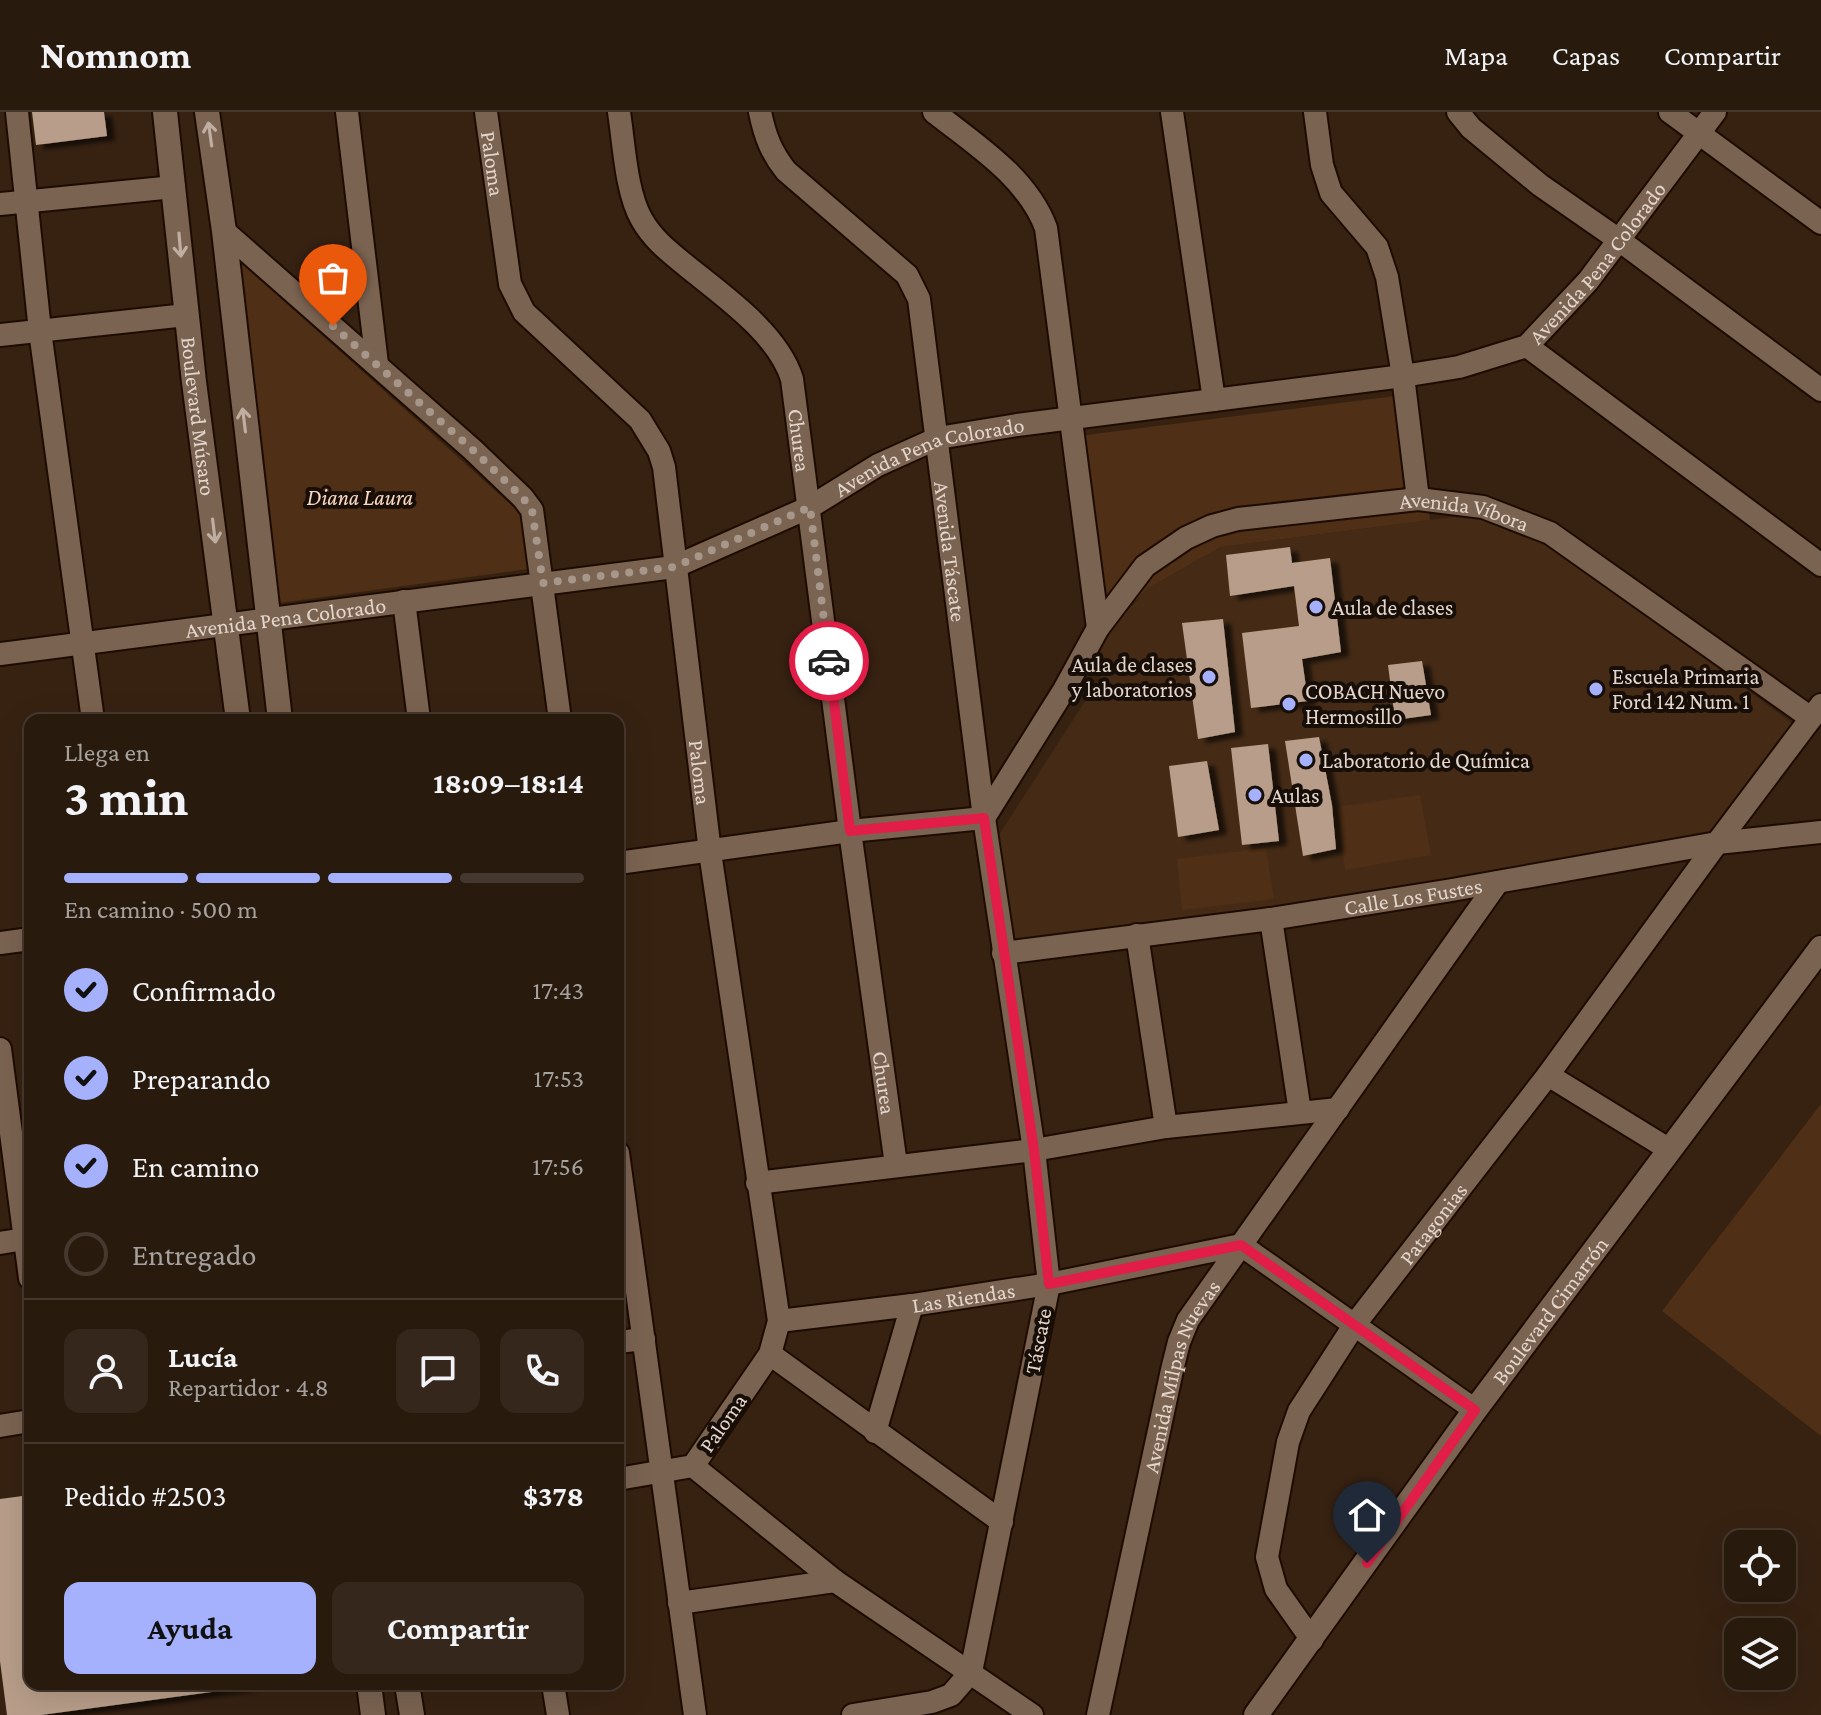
<!DOCTYPE html>
<html lang="es">
<head>
<meta charset="utf-8">
<style>
  body { margin:0; font-family:"Crimson Pro",serif; background:#35271c; color:#f1f3f6; height:100vh; display:flex; flex-direction:column; font-size:30px; white-space:nowrap }
  * { box-sizing:border-box; margin:0 }
  p { font-size:26px; color:#a5a19e }
  .icon { flex:none; width:44px; height:44px; fill:none; stroke:currentColor; stroke-width:2; stroke-linecap:round; stroke-linejoin:round }
  .map { position:relative; flex:1; overflow:hidden }
  .drawer { position:absolute; left:24px; top:602px; width:600px; height:976px; display:flex; flex-direction:column; background:#291a0e; border-radius:16px; box-shadow:0 8px 32px #0002,0 0 0 2px #45382e }
  .drawer>* { flex:none }
  .fabs { position:absolute; left:1724px; top:1418px; display:grid; gap:16px }
  .fabs a { display:grid; place-items:center; width:72px; height:72px; border-radius:16px; background:#291a0e; box-shadow:0 8px 32px #0002,0 0 0 2px #45382e; font-size:40px }
  .pin { position:absolute; display:grid; place-items:center; width:68px; height:68px; color:#fff; margin:-82px -34px; border-radius:50% 50% 50% 0; rotate:-45deg; box-shadow:0 0 8px #0007 }
  .pin .icon { rotate:45deg }
  .courier { position:absolute; display:grid; place-items:center; width:80px; height:80px; margin:-40px; border:6px solid #e11d48; border-radius:50%; background:#fff; color:#222; box-shadow:0 2px 10px #0007 }
  .head em { font-style:normal; font-weight:700 }
  .head div { display:flex; flex-direction:column-reverse }
  .head { display:flex; align-items:center; justify-content:space-between; height:136px; padding:0 40px }
  h1 { font-size:52px; font-weight:700; line-height:60px }
  .bar { display:grid; grid-template-columns:repeat(4,1fr); gap:12px 8px; align-content:center; height:96px; padding:0 40px }
  .bar i { height:10px; border-radius:6px; background:#45382e }
  .bar .on { background:#a5b1fc }
  .bar p { grid-column:span 4 }
  .line { display:flex; align-items:center; gap:20px; padding:0 40px; border-top:2px solid #45382e }
  .line div { flex:1 }
  .round { display:grid; place-items:center; flex:none; width:84px; height:84px; border-radius:16px; background:#35271c }
  ol { padding:0 40px; list-style:none }
  li { display:flex; align-items:center; gap:24px; height:88px }
  li p { margin-inline-start:auto }
  li .icon { padding:8px; border-radius:50%; background:#a5b1fc; color:#111; stroke-width:4 }
  li:last-child { color:#a5a19e }
  li i { width:44px; height:44px; border:4px solid #45382e; border-radius:50% }
  .action { display:flex; gap:16px; margin-top:auto; padding:16px 40px }
  .action a { flex:1; height:92px; border-radius:16px; background:#a5b1fc; color:#111; font-size:32px; font-weight:700; line-height:92px; text-align:center }
  .action a+a { background:#35271c; color:#f1f3f6 }
  header { display:flex; align-items:center; gap:48px; box-sizing:border-box; height:112px; padding:0 40px; background:#291a0e; border-bottom:2px solid #45382e }
  header strong { font-size:38px }
  nav { display:flex; gap:44px; margin-inline-start:auto; font-size:28px }
  .map>svg:first-child { display:block }
  .built { fill:#452b16 }
  .green { fill:#4f2f15 }
  .building { fill:#b89e8a; filter:url(#shadow) }
  .lines { fill:none; stroke-linecap:round; stroke-linejoin:round }
  .street-casing { stroke:#1e0b00; stroke-width:26 }
  .secondary-casing { stroke:#1e0b00; stroke-width:28 }
  .street { stroke:#7b6351; stroke-width:22 }
  .secondary { stroke:#7b6351; stroke-width:24 }
  .oneway { stroke:#bfaea1 }
  .done { stroke:#a7978b; stroke-width:8; stroke-dasharray:0 14.4 }
  .route { stroke:#e11d48; stroke-width:10 }
  .poi-dot { fill:#a5b1fc; stroke:#180e08; stroke-width:3 }
  .labels { text-anchor:middle; dominant-baseline:central; stroke-width:8; stroke-linejoin:round; paint-order:stroke }
  .street-label { font-size:22px; fill:#e4d6cc; stroke:#180e08 }
  .park-label { font-size:22px; font-style:italic; fill:#fbd9c2; stroke:#180e08 }
  .poi-label { font-size:22px; fill:#e4d6cc; stroke:#180e08; text-anchor:start }
</style>
</head>
<body>
<header>
<strong>Nomnom</strong>
<nav><a>Mapa</a><a>Capas</a><a>Compartir</a></nav>
</header>
<div class="map">
<svg width="1821" height="1603" viewBox="0 0 1821 1603">
  <defs>
    <filter id="shadow"><feDropShadow dx="8" dy="4.5" stdDeviation="2" flood-color="#0009"/></filter>
  </defs>
  <rect width="100%" height="100%" fill="#372212"/>
  <path class="built" d="M1484 401 1548 428 1810 625 1734 722 1014 840 997 726 1102 563 1083 544 1150 475 1221 435Z"/>
  <path class="green" d="M233 143 530 410 536 456 279 491Z
    M1411 282 1430 408 1221 435 1150 475 1097 525 1078 324Z
    M1420 683 1431 743 1345 758 1337 695Z
    M1266 736 1274 787 1182 798 1177 747Z
    M1821 992V1324L1662 1199Z"/>
  <path class="building" d="M32 0H104L107 24 36 33Z
    M1290 435 1292 451 1330 446 1341 540 1302 547 1308 589 1251 596 1242 521 1299 514 1294 474 1230 484 1226 443Z
    M1223 507 1235 620 1198 627 1182 511Z
    M1422 549 1431 603 1395 608 1388 553Z
    M1319 625 1332 693 1336 737 1303 744 1285 629Z
    M1268 632 1279 729 1242 733 1231 636Z
    M1207 649 1219 718 1178 725 1169 654Z
    M30 1383V1572L256 1574 41 1603H7L0 1549V1387Z"/>
  <g class="lines">
    <defs>
      <g id="street">
        <path d="M17 0 40 219 93 608"/>
        <path d="M347 0 377 252"/>
        <path id="s1" d="M486 0 510 172 524 200 640 308 659 339 664 355 710 740 779 1209 770 1242 693 1354"/>
        <path id="s2" d="M619 0C624 32 626 81 642 108 654 129 671 141 689 156 725 185 778 222 792 267L850 719 896 1053"/>
        <path id="s3" d="M760 0C765 24 771 40 786 59L907 163 919 187 984 706 1034 1038 1049 1172 971 1560 951 1583 932 1590 853 1603"/>
        <path d="M934 0C976 33 1027 65 1046 116L1098 516"/>
        <path d="M1172 0 1214 288"/>
        <path d="M1315 0 1322 53 1331 81 1377 135 1387 165 1403 264 1418 387"/>
        <path d="M1458 0 1471 16 1540 73 1619 128 1821 278"/>
        <path d="M1670 0 1821 111"/>
        <path d="M0 92 174 75"/>
        <path d="M224 119 473 338 523 386 532 398 560 608"/>
        <path d="M0 223 186 203"/>
        <path d="M1527 234 1821 453"/>
        <path d="M404 489 419 608"/>
        <path id="s4" d="M0 542 674 455 810 395 878 353 938 326 1017 313 1403 264 1459 255 1527 234 1588 169 1715 0"/>
        <path id="s5" d="M618 751 850 719 984 706 1064 578 1098 516 1145 454 1186 426 1212 414 1238 407 1418 387 1483 395 1550 421 1811 606"/>
        <path d="M1271 807 1300 1000"/>
        <path d="M1137 823 1166 1015"/>
        <path d="M0 831 30 827"/>
        <path id="s6" d="M1003 841 1271 807 1452 778 1717 731 1821 720"/>
        <path d="M0 937 30 1166"/>
        <path d="M1548 963 1670 1038"/>
        <path d="M618 1041 695 1603"/>
        <path d="M757 1071 1034 1038 1166 1015 1338 997"/>
        <path d="M0 1131 25 1127"/>
        <path id="s7" d="M779 1209 912 1193 1049 1172 1241 1133 1475 1298"/>
        <path d="M618 1230 644 1227"/>
        <path d="M770 1242 1002 1410"/>
        <path d="M0 1314 30 1309"/>
        <path d="M875 1320 912 1193"/>
        <path d="M618 1367 693 1354 835 1469 1032 1603"/>
        <path d="M679 1491 835 1469"/>
        <path id="s8" d="M1312 1528 1276 1477 1267 1445 1288 1330 1299 1299 1355 1212 1548 963 1717 731 1821 593"/>
        <path d="M553 1572 558 1603"/>
        <path id="s9" d="M1098 1603 1172 1258 1179 1230 1188 1208 1498 770"/>
      </g>
      <g id="secondary">
        <path id="s10" d="M165 0 194 270 238 608"/>
        <path d="M207 0 224 119 280 608"/>
        <path d="M369 1572 373 1603"/>
        <path d="M407 1572 412 1603"/>
        <path id="s11" d="M1256 1603 1475 1298 1821 836"/>
      </g>
    </defs>
    <use href="#street" class="street-casing"/>
    <use href="#secondary" class="secondary-casing"/>
    <use href="#street" class="street"/>
    <use href="#secondary" class="secondary"/>
  </g>
  <defs><path id="oneway-shaft" d="M-6 0H5M1.5-3L5.5 0L1.5 3" fill="none" stroke-width="1.6" stroke-linecap="round" stroke-linejoin="round" transform="scale(2)"/></defs>
  <g class="oneway">
    <use href="#oneway-shaft" transform="translate(210 22) rotate(-98)"/>
    <use href="#oneway-shaft" transform="translate(180 133) rotate(85)"/>
    <use href="#oneway-shaft" transform="translate(244 308) rotate(-97)"/>
    <use href="#oneway-shaft" transform="translate(214 419) rotate(83)"/>
  </g>
  <g class="lines">
    <path class="done" d="M333 214 473 338 523 386 532 398 543 471 674 455 810 395 829 549"/>
    <path class="route" d="M829 549 850 719 984 706 1034 1038 1049 1172 1241 1133 1475 1298 1367 1451"/>
  </g>
  <g class="poi-dot">
    <circle cx="1316" cy="495" r="8"/>
    <circle cx="1209" cy="565" r="8"/>
    <circle cx="1596" cy="577" r="8"/>
    <circle cx="1289" cy="592" r="8"/>
    <circle cx="1306" cy="648" r="8"/>
    <circle cx="1255" cy="683" r="8"/>
  </g>
  <g class="labels">
    <g class="street-label">
      <text stroke="none"><textPath href="#s1" startOffset="52">Paloma</textPath></text>
      <text stroke="none"><textPath href="#s4" startOffset="1680">Avenida Pena Colorado</textPath></text>
      <text stroke="none"><textPath href="#s10" startOffset="306">Boulevard Músaro</textPath></text>
      <text stroke="none"><textPath href="#s2" startOffset="394">Churea</textPath></text>
      <text stroke="none"><textPath href="#s4" startOffset="960">Avenida Pena Colorado</textPath></text>
      <text stroke="none"><textPath href="#s5" startOffset="1002">Avenida Víbora</textPath></text>
      <text stroke="none"><textPath href="#s3" startOffset="506">Avenida Táscate</textPath></text>
      <text stroke="none"><textPath href="#s4" startOffset="288">Avenida Pena Colorado</textPath></text>
      <text stroke="none"><textPath href="#s1" startOffset="724">Paloma</textPath></text>
      <text stroke="none"><textPath href="#s6" startOffset="414">Calle Los Fustes</textPath></text>
      <text stroke="none"><textPath href="#s2" startOffset="1042">Churea</textPath></text>
      <text stroke="none"><textPath href="#s8" startOffset="476">Patagonias</textPath></text>
      <text stroke="none"><textPath href="#s7" startOffset="186">Las Riendas</textPath></text>
      <text stroke="none"><textPath href="#s11" startOffset="500">Boulevard Cimarrón</textPath></text>
      <text transform="translate(1038 1229) rotate(-79)">Táscate</text>
      <text stroke="none"><textPath href="#s9" startOffset="350">Avenida Milpas Nuevas</textPath></text>
      <text transform="translate(723 1311) rotate(-55)">Paloma</text>
    </g>
    <g class="park-label">
      <text x="360" y="385">Diana Laura</text>
    </g>
    <g class="poi-label">
      <text x="1332" y="495">Aula de clases</text>
      <text x="1193" y="552" text-anchor="end">Aula de clases<tspan x="1193" dy="25">y laboratorios</tspan></text>
      <text x="1612" y="564">Escuela Primaria<tspan x="1612" dy="25">Ford 142 Num. 1</tspan></text>
      <text x="1305" y="579">COBACH Nuevo<tspan x="1305" dy="25">Hermosillo</tspan></text>
      <text x="1322" y="648">Laboratorio de Química</text>
      <text x="1271" y="683">Aulas</text>
    </g>
  </g>
</svg>
<div class="fabs">
<a><svg class="icon" aria-label="locate" viewBox="0 0 24 24"><circle cx="12" cy="12" r="6"/><path d="M12 2v4M12 18v4M2 12h4M18 12h4"/></svg></a>
<a><svg class="icon" aria-label="layers" viewBox="0 0 24 24"><path d="M12 4l9 5-9 5-9-5zM3 14l9 5 9-5"/></svg></a>
</div>
<div class="pin" style="left:333px;top:214px;background:#ea580c"><svg class="icon" aria-label="bag" viewBox="0 0 24 24"><path d="M5 8h14l-1 12H6zM9 8a3 3 0 0 1 6 0"/></svg></div>
<div class="pin" style="left:1367px;top:1451px;background:#1f2937"><svg class="icon" aria-label="home" viewBox="0 0 24 24"><path d="M3 11l9-7 9 7M6 9v11h12V9"/></svg></div>
<div class="courier" style="left:829px;top:549px"><svg class="icon" aria-label="car" viewBox="0 0 24 24"><path d="M5 17H2v-5l4-1 3-4h7l3 4 3 1v5h-3M9 17h6M6 11h13"/><circle cx="7" cy="17" r="2"/><circle cx="17" cy="17" r="2"/></svg></div>
<section class="drawer">
<div class="head"><div><h1>3 min</h1><p>Llega en</p></div><em>18:09–18:14</em></div>
<div class="bar"><i class="on"></i><i class="on"></i><i class="on"></i><i></i><p>En camino · 500 m</p></div>
<ol>
<li><svg class="icon" aria-label="check" viewBox="0 0 24 24"><path d="M5 12l5 5 9-10"/></svg>Confirmado<p>17:43</p></li>
<li><svg class="icon" aria-label="check" viewBox="0 0 24 24"><path d="M5 12l5 5 9-10"/></svg>Preparando<p>17:53</p></li>
<li><svg class="icon" aria-label="check" viewBox="0 0 24 24"><path d="M5 12l5 5 9-10"/></svg>En camino<p>17:56</p></li>
<li><i></i>Entregado</li>
</ol>
<div class="line" style="height:144px"><a class="round"><svg class="icon" aria-label="person" viewBox="0 0 24 24"><circle cx="12" cy="8" r="4"/><path d="M4 21q1-7 8-7t8 7"/></svg></a><div><b>Lucía</b><p>Repartidor · 4.8</p></div><a class="round"><svg class="icon" aria-label="chat" viewBox="0 0 24 24"><path d="M4 5h16v11H9l-5 4z"/></svg></a><a class="round"><svg class="icon" aria-label="phone" viewBox="0 0 24 24"><path d="M5 4h4l2 5-3 2q2 4 5 5l2-3 5 2v4C11 20 4 13 5 4z"/></svg></a></div>
<div class="line" style="height:104px"><div>Pedido #2503</div><b>$378</b></div>
<div class="action"><a>Ayuda</a><a>Compartir</a></div>
</section>
</div>
</body>
</html>
